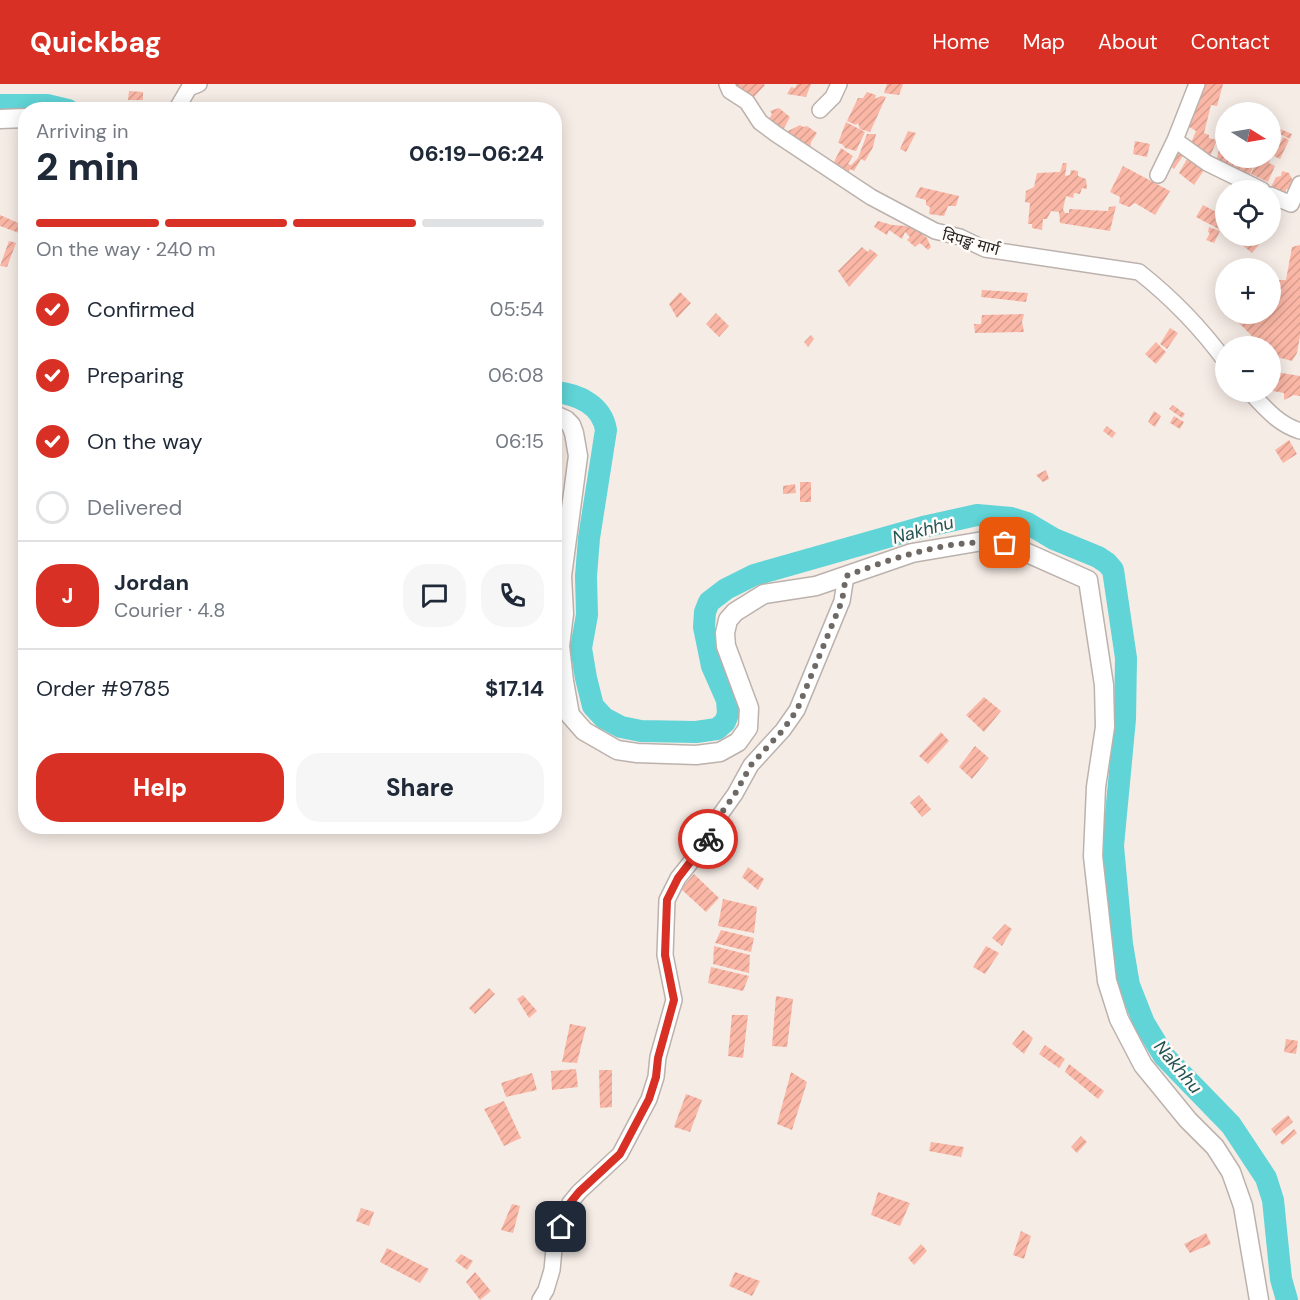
<!DOCTYPE html>
<html lang="en">
<head>
<meta charset="utf-8">
<style>
  body { margin:0; font-family:"DM Sans","Noto Sans Devanagari",sans-serif; background:#f6f6f7; color:#1f2937; height:100vh; display:flex; flex-direction:column; font-size:22px; white-space:nowrap }
  * { box-sizing:border-box; margin:0 }
  p { font-size:20px; color:#747a83 }
  .icon { flex:none; width:33px; height:33px; fill:none; stroke:currentColor; stroke-width:2; stroke-linecap:round; stroke-linejoin:round }
  .map { position:relative; flex:1; overflow:hidden }
  .drawer { position:absolute; left:18px; top:18px; width:544px; height:732px; display:flex; flex-direction:column; background:#fff; border-radius:24px; box-shadow:0 3px 15px #0003 }
  .drawer>* { flex:none }
  .needle { width:39px; rotate:101deg }
  .buttons { position:absolute; left:1215px; top:18px; display:grid; gap:12px }
  .buttons a { display:grid; place-items:center; width:66px; height:66px; border-radius:50%; background:#fff; box-shadow:0 3px 15px #0003; font-size:30px }
  .pin { position:absolute; display:grid; place-items:center; width:51px; height:51px; color:#fff; margin:-26px; border-radius:12px; box-shadow:0 3px 9px #0006 }
  .courier { position:absolute; display:grid; place-items:center; width:60px; height:60px; margin:-30px; border:4px solid #d93025; border-radius:50%; background:#fff; color:#222; box-shadow:0 2px 8px #0007 }
  .head em { font-style:normal; font-weight:800 }
  .head div { display:flex; flex-direction:column-reverse }
  .head { display:flex; align-items:center; justify-content:space-between; height:102px; padding:0 18px }
  h1 { font-size:39px; font-weight:800; line-height:45px }
  .bar { display:grid; grid-template-columns:repeat(4,1fr); gap:9px 6px; align-content:center; height:72px; padding:0 18px }
  .bar i { height:8px; border-radius:4px; background:#e0e1e3 }
  .bar .selected { background:#d93025 }
  .bar p { grid-column:span 4 }
  .line { display:flex; align-items:center; gap:15px; padding:0 18px; border-top:2px solid #e0e1e3 }
  .line div { flex:1 }
  .round { display:grid; place-items:center; flex:none; width:63px; height:63px; border-radius:24px; background:#f6f6f7 }
  ol { padding:0 18px; list-style:none }
  li { display:flex; align-items:center; gap:18px; height:66px }
  li p { margin-inline-start:auto }
  li .icon { padding:6px; border-radius:50%; background:#d93025; color:#fff; stroke-width:4 }
  li:last-child { color:#747a83 }
  li i { width:33px; height:33px; border:3px solid #e0e1e3; border-radius:50% }
  .primary-button { display:flex; gap:12px; margin-top:auto; padding:12px 18px }
  .primary-button a { flex:1; height:69px; border-radius:24px; background:#d93025; color:#fff; font-size:24px; font-weight:800; line-height:69px; text-align:center }
  .primary-button a+a { background:#f6f6f7; color:#1f2937 }
  header { display:flex; align-items:center; gap:36px; box-sizing:border-box; height:84px; padding:0 30px; background:#d93025; color:#fff }
  header strong { font-size:28px }
  nav { display:flex; gap:33px; margin-inline-start:auto; font-size:21px }
  .map>svg:first-child { display:block }
  .lines { fill:none; stroke-linecap:round; stroke-linejoin:round }
  .river { stroke:#60d4d6; stroke-width:22 }
  .building { fill:url(#building-hatch) }
  .minor-casing { stroke:#bcb2ad; stroke-width:18 }
  .tertiary-casing { stroke:#bcb2ad; stroke-width:21 }
  .minor { stroke:#fff; stroke-width:15 }
  .tertiary { stroke:#fff; stroke-width:18 }
  .done { stroke:#6f6966; stroke-width:6; stroke-dasharray:0 10.8 }
  .route { stroke:#d93025; stroke-width:8 }
  .labels { text-anchor:middle; dominant-baseline:central; stroke-width:5; stroke-linejoin:round; paint-order:stroke }
  .street-label { font-size:16px; fill:#272321; stroke:#fffbf8 }
  .water-label { font-size:18px; font-style:italic; fill:#225455; stroke:#fffbf8 }
</style>
</head>
<body>
<header>
<strong>Quickbag</strong>
<nav><a>Home</a><a>Map</a><a>About</a><a>Contact</a></nav>
</header>
<div class="map">
<svg width="1300" height="1216" viewBox="0 0 1300 1216">
  <defs>
    <pattern id="building-hatch" width="6" height="6" patternUnits="userSpaceOnUse" patternTransform="scale(1.5)"><rect width="6" height="6" fill="#fbb7a6"/><path d="M-1 1l2-2M0 6l6-6M5 7l2-2" fill="none" stroke="#d79d8f"/></pattern>
  </defs>
  <rect width="100%" height="100%" fill="#f6ece6"/>
  <g class="lines">
    <path class="river" d="M0 21H47L68 26
      M555 308C578 310 602 321 606 346L589 454 586 492 587 531 581 564 586 594 593 622 604 634 621 643 641 647 696 648 717 645 725 638 728 630 727 616 712 582 704 543 705 528 709 518 726 505 754 491 923 443 977 431 1011 434 1027 439 1054 455 1098 473 1107 479 1113 486 1126 574 1125 635 1113 762 1122 860 1129 901 1144 939 1164 972 1231 1041 1266 1094 1273 1116 1281 1195 1287 1216"/>
  </g>
  <path class="building" d="M736 0H763L765 1 751 16Z
    M797 0H811L806 13 787 10 791 3 795 4Z
    M887 0H903L899 11 884 9Z
    M1201 0H1223L1217 22 1211 21 1204 49 1209 51V54L1217 56 1210 73 1188 66 1196 47 1186 41Z
    M129 7 143 8V16H128Z
    M867 8 876 11 875 15 881 12 886 13 870 48 860 45 858 39 856 41 847 37 858 14H863Z
    M779 24 790 33 783 46 769 35 772 30 770 27Z
    M846 38 865 48 856 67 845 64 842 60 838 59Z
    M800 41 803 43 807 42 817 49 811 58 810 65 786 48Z
    M1273 42 1292 50 1290 55 1271 46Z
    M908 47 916 49 906 68 900 65Z
    M867 50H876L873 63 865 77 861 75 854 87 850 85 847 90 833 80 841 64 853 72 848 80 851 81 858 74Z
    M1283 53 1289 56 1280 75 1274 72Z
    M1135 57 1150 60 1147 73 1133 70Z
    M1226 60V74H1237L1231 88 1215 81 1219 66Z
    M1177 67 1183 72 1174 85 1166 79Z
    M1238 74H1257L1249 92 1233 85Z
    M1258 74 1270 75 1269 79 1275 82 1268 98 1251 90Z
    M1187 75 1204 86 1194 101 1179 89Z
    M1063 79H1067L1065 92 1070 91 1071 86 1078 87V92L1086 95 1087 105 1082 104 1080 110 1074 109 1073 114 1066 112 1063 125 1065 129H1069V125L1108 127 1109 123 1116 122 1110 147 1060 139 1059 128 1051 127 1047 135H1043L1042 146 1032 144V140H1028L1030 119 1025 118 1026 107 1034 103 1037 89 1060 88Z
    M1123 82 1170 107 1155 131 1135 119 1129 123 1119 119 1120 113 1110 108Z
    M1282 87 1289 89 1292 95 1296 96 1291 106 1286 105V110L1270 105 1276 93 1281 92Z
    M920 103 959 112 956 122H948L944 132 929 130 930 123 926 121V116L915 113Z
    M1270 117 1280 122 1274 141 1270 139Z
    M1203 121 1226 133V149L1196 133Z
    M0 131 23 141 19 149 0 142Z
    M878 137 892 141 906 142 917 146 927 154 931 163 928 166 920 159 915 163 907 156 910 153 905 148 902 155 889 146 887 151 874 143Z
    M1209 143 1220 147 1214 159 1206 156 1210 149 1208 148Z
    M1239 152H1263L1265 153 1252 169 1236 156Z
    M9 157 16 159 7 183 0 182Z
    M1300 161V252L1297 269 1292 277 1270 271V262H1261L1262 257 1256 256 1232 232 1233 230H1270V203L1274 196H1286L1292 163Z
    M862 163 868 168 870 165 878 171 849 203 838 187Z
    M22 200 26 201V223L19 220Z
    M982 206 1028 209 1026 218 981 213Z
    M680 208 691 219 677 234 669 220Z
    M716 229 729 242 719 253 706 240Z
    M1024 230 1022 238 1024 248 975 249 974 240H981L982 231Z
    M1170 244 1178 249 1167 265 1160 260Z
    M811 251 814 255 808 263 804 258Z
    M1156 258 1166 268 1156 280 1145 270Z
    M1276 288 1300 292V312L1294 311 1284 316V309L1273 307Z
    M1173 321 1185 330 1182 334 1169 325Z
    M1154 327 1161 332 1155 343 1148 338Z
    M1174 332 1184 338 1180 345 1170 339Z
    M1107 342 1116 349 1112 354 1103 347Z
    M1289 356 1297 370 1283 379 1275 366Z
    M1046 386 1049 395 1043 398 1036 391Z
    M800 398H811V418H800Z
    M795 400 796 409 783 410V402Z
    M984 613 1001 627 984 648 966 631Z
    M941 648 949 657 928 680 919 672Z
    M975 662 989 674 972 695 959 683Z
    M919 711 931 725 922 733 910 719Z
    M748 783 764 795 758 806 742 793Z
    M694 790 719 814 706 828 681 805Z
    M723 815 757 823 754 849 718 842Z
    M1005 840 1012 845 1002 862 992 854Z
    M721 846 754 854 751 868 715 859Z
    M714 862 750 871 749 889 713 880Z
    M986 862 999 869 985 890 973 883Z
    M711 883 749 892 743 907 708 899Z
    M489 904 495 910 475 930 469 924Z
    M523 911 537 927 529 934 517 915Z
    M776 912 793 915 787 963 772 962Z
    M732 931H748L743 974 728 972Z
    M570 940 586 943 577 979 562 978Z
    M1023 946 1033 954 1024 970 1012 960Z
    M1286 955 1298 957 1296 970 1284 968Z
    M1045 961 1065 975 1059 984 1039 970Z
    M1069 980 1104 1007 1098 1015 1065 988Z
    M576 985 578 1003 552 1006 551 987Z
    M599 986H612V1023L600 1024Z
    M791 988 807 998 792 1046 777 1040Z
    M532 989 537 1006 506 1013 501 999Z
    M686 1010 702 1016 690 1048 674 1043Z
    M504 1017 521 1054 504 1062 484 1025Z
    M1288 1031 1293 1038 1276 1052 1271 1045Z
    M1294 1045 1297 1049 1283 1061 1280 1058Z
    M1081 1052 1087 1058 1077 1069 1071 1063Z
    M931 1058 964 1063 961 1073 929 1067Z
    M878 1108 910 1119 900 1142 871 1131Z
    M512 1120 520 1122 513 1149 501 1146Z
    M361 1124 374 1128 369 1142 356 1137Z
    M1021 1147 1031 1152 1024 1175 1013 1171Z
    M1206 1149 1211 1160 1190 1169 1184 1160Z
    M921 1160 927 1167 914 1181 908 1174Z
    M387 1164 429 1185 420 1199 380 1178Z
    M461 1170 473 1177 467 1186 455 1177Z
    M475 1188 491 1207 480 1216 466 1198Z
    M735 1188 760 1197 752 1212 729 1202Z"/>
  <g class="lines">
    <defs>
      <path id="minor" d="M727 0 730 7 747 18 760 38 776 50 871 113 935 147 960 153 985 165 1139 188C1172 214 1201 244 1226 278
        M176 26 189 4 199 0
        M820 26 833 13 839 0
        M1175 56 1207 79 1262 106
        M1158 91 1175 56 1197 0
        M1270 111 1291 120 1300 100
        M1250 308C1265 324 1278 340 1300 347
        M540 1216 546 1206 552 1186 554 1165 570 1119 579 1108 620 1070 649 1015 656 993 658 973 674 916 665 871 667 816 678 794 703 763 714 745 720 731 735 710 751 681 783 646 797 626 842 517 846 492"/>
      <path id="tertiary" d="M0 35 26 34
        M555 331 566 336 571 341 574 349 578 372 562 492 564 530 560 562 564 597 570 631 584 647 617 666 637 669 696 671 720 668 738 658 748 644 749 624 726 562 725 549 728 536 735 528 764 510 816 502 912 469 983 457 1005 459 1088 496 1104 601 1105 643 1096 703 1093 772 1107 897 1119 935 1143 981 1188 1036 1215 1063 1231 1088 1243 1122 1259 1216"/>
    </defs>
    <use href="#minor" class="minor-casing"/>
    <use href="#tertiary" class="tertiary-casing"/>
    <use href="#minor" class="minor"/>
    <use href="#tertiary" class="tertiary"/>
  </g>
  <g class="lines">
    <path class="done" d="M708 755 720 731 735 710 751 681 783 646 797 626 842 517 846 492C896 473 951 454 1005 459"/>
    <path class="route" d="M561 1143 570 1119 579 1108 620 1070 649 1015 656 993 658 974 674 916 665 871 667 816 678 794 708 755"/>
  </g>
  <g class="labels">
    <g class="street-label">
      <text transform="translate(971 158) rotate(16)">दिपङ्ख मार्ग</text>
    </g>
    <g class="water-label">
      <text transform="translate(923 446) rotate(-15)">Nakhhu</text>
      <text transform="translate(1178 983) rotate(50)">Nakhhu</text>
    </g>
  </g>
</svg>
<div class="buttons">
<a><svg class="needle" viewBox="-14 -14 28 28"><path d="M0-13l5 13h-10z" fill="#e53935"/><path d="M0 13l5-13h-10z" fill="#747a83"/></svg></a>
<a><svg class="icon" aria-label="locate" viewBox="0 0 24 24"><circle cx="12" cy="12" r="6"/><path d="M12 2v4M12 18v4M2 12h4M18 12h4"/></svg></a>
<a>+</a>
<a>−</a>
</div>
<div class="pin" style="left:1005px;top:459px;background:#ea580c"><svg class="icon" aria-label="bag" viewBox="0 0 24 24"><path d="M5 8h14l-1 12H6zM9 8a3 3 0 0 1 6 0"/></svg></div>
<div class="pin" style="left:561px;top:1143px;background:#1f2937"><svg class="icon" aria-label="home" viewBox="0 0 24 24"><path d="M3 11l9-7 9 7M6 9v11h12V9"/></svg></div>
<div class="courier" style="left:708px;top:755px"><svg class="icon" aria-label="bike" viewBox="0 0 24 24"><circle cx="6" cy="16" r="4"/><circle cx="18" cy="16" r="4"/><path d="M6 16l4-8h5l3 8M10 8l3 8H6M13 5h3"/></svg></div>
<section class="drawer">
<div class="head"><div><h1>2 min</h1><p>Arriving in</p></div><em>06:19–06:24</em></div>
<div class="bar"><i class="selected"></i><i class="selected"></i><i class="selected"></i><i></i><p>On the way · 240 m</p></div>
<ol>
<li><svg class="icon" aria-label="check" viewBox="0 0 24 24"><path d="M5 12l5 5 9-10"/></svg>Confirmed<p>05:54</p></li>
<li><svg class="icon" aria-label="check" viewBox="0 0 24 24"><path d="M5 12l5 5 9-10"/></svg>Preparing<p>06:08</p></li>
<li><svg class="icon" aria-label="check" viewBox="0 0 24 24"><path d="M5 12l5 5 9-10"/></svg>On the way<p>06:15</p></li>
<li><i></i>Delivered</li>
</ol>
<div class="line" style="height:108px"><b class="round" style="background:#d93025;color:#fff">J</b><div><b>Jordan</b><p>Courier · 4.8</p></div><a class="round"><svg class="icon" aria-label="chat" viewBox="0 0 24 24"><path d="M4 5h16v11H9l-5 4z"/></svg></a><a class="round"><svg class="icon" aria-label="phone" viewBox="0 0 24 24"><path d="M5 4h4l2 5-3 2q2 4 5 5l2-3 5 2v4C11 20 4 13 5 4z"/></svg></a></div>
<div class="line" style="height:78px"><div>Order #9785</div><b>$17.14</b></div>
<div class="primary-button"><a>Help</a><a>Share</a></div>
</section>
</div>
</body>
</html>
